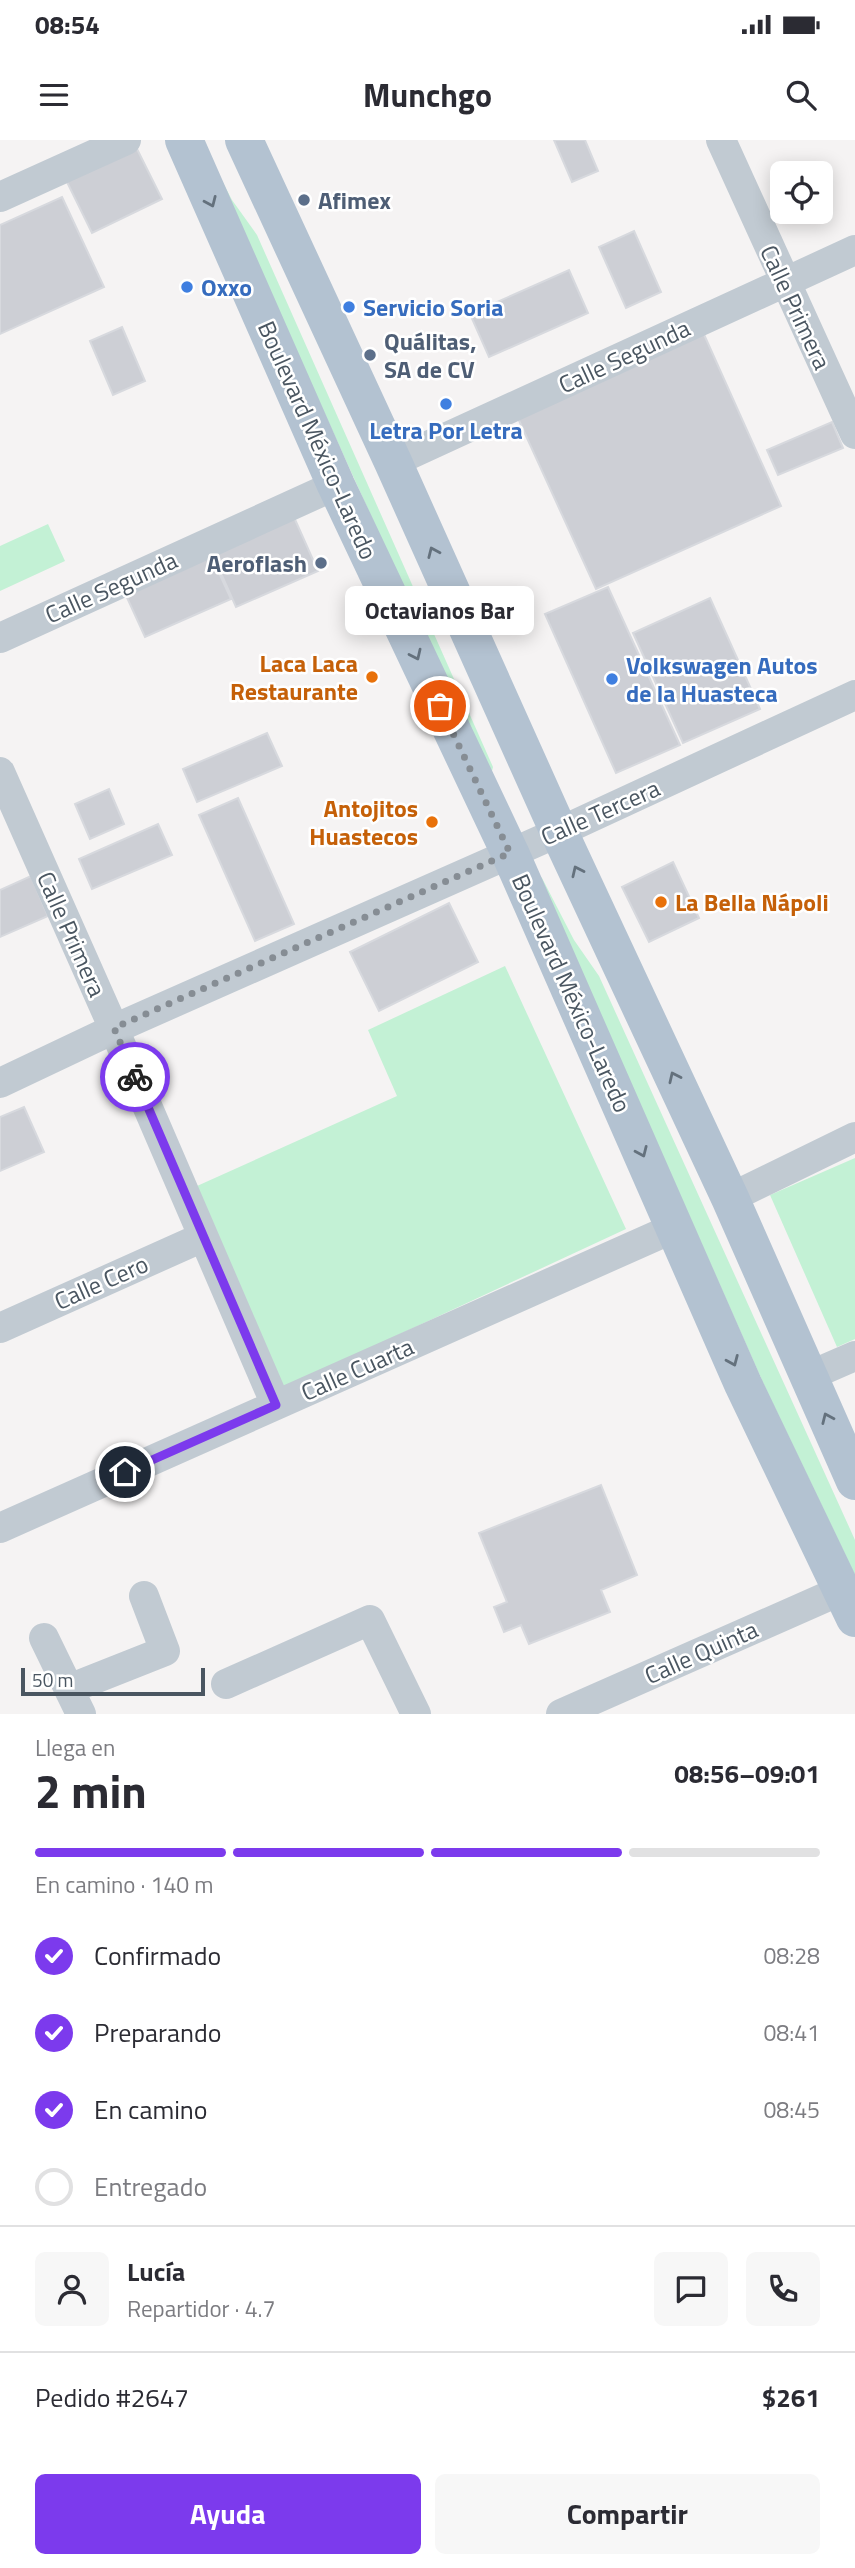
<!DOCTYPE html>
<html lang="es">
<head>
<meta charset="utf-8">
<style>
  body { margin:0; font-family:"Titillium Web",sans-serif; background:#f7f7f7; color:#2b2b33; height:100vh; display:flex; flex-direction:column; font-size:26px; white-space:nowrap }
  * { box-sizing:border-box; margin:0 }
  p { font-size:23px; color:#7c7c81 }
  .icon { flex:none; width:38px; height:38px; fill:none; stroke:currentColor; stroke-width:2; stroke-linecap:round; stroke-linejoin:round }
  .map { position:relative; height:1574px; overflow:hidden }
  .drawer { display:flex; flex-direction:column; background:#fff; flex:1 }
  .drawer>* { flex:none }
  .fabs { position:absolute; left:770px; top:21px; display:grid; gap:14px }
  .fabs a { display:grid; place-items:center; width:63px; height:63px; border-radius:10px; background:#fff; box-shadow:0 4px 18px #0003; font-size:35px }
  .scale { position:absolute; left:21px; bottom:18px; width:184px; box-sizing:border-box; padding-left:7px; border:4px solid #4a5661; border-top:0; font-size:19px; line-height:24px; white-space:nowrap; color:#4a5661; -webkit-text-stroke:5px #fff; paint-order:stroke }
  .pin { position:absolute; display:grid; place-items:center; width:60px; height:60px; color:#fff; margin:-30px; border:4px solid #fff; border-radius:50%; box-shadow:0 2px 7px #0007 }
  .courier { position:absolute; display:grid; place-items:center; width:70px; height:70px; margin:-35px; border:5px solid #7c3aed; border-radius:50%; background:#fff; color:#222; box-shadow:0 2px 9px #0007 }
  .bubble { position:absolute; height:49px; border-radius:10px; background:#fff; box-shadow:0 4px 18px #0003; font-size:23px; font-weight:700; line-height:49px; text-align:center }
  .summary em { font-style:normal; font-weight:700 }
  .summary div { display:flex; flex-direction:column-reverse }
  .summary { display:flex; align-items:center; justify-content:space-between; height:119px; padding:0 35px }
  h1 { font-size:46px; font-weight:700; line-height:52px }
  .bar { display:grid; grid-template-columns:repeat(4,1fr); gap:10px 7px; align-content:center; height:84px; padding:0 35px }
  .bar i { height:9px; border-radius:5px; background:#e1e1e2 }
  .bar .current { background:#7c3aed }
  .bar p { grid-column:span 4 }
  .line { display:flex; align-items:center; gap:18px; padding:0 35px; border-top:2px solid #e1e1e2 }
  .line div { flex:1 }
  .round { display:grid; place-items:center; flex:none; width:74px; height:74px; border-radius:10px; background:#f7f7f7 }
  ol { padding:0 35px; list-style:none }
  li { display:flex; align-items:center; gap:21px; height:77px }
  li p { margin-inline-start:auto }
  li .icon { padding:7px; border-radius:50%; background:#7c3aed; color:#fff; stroke-width:4 }
  li:last-child { color:#7c7c81 }
  li i { width:38px; height:38px; border:4px solid #e1e1e2; border-radius:50% }
  .primary-button { display:flex; gap:14px; margin-top:auto; padding:14px 35px }
  .primary-button a { flex:1; height:80px; border-radius:10px; background:#7c3aed; color:#fff; font-size:28px; font-weight:700; line-height:80px; text-align:center }
  .primary-button a+a { background:#f7f7f7; color:#2b2b33 }
  .status { display:flex; justify-content:space-between; align-items:center; height:49px; padding:0 35px; background:#fff; direction:ltr }
  .status svg { height:19px; fill:currentColor }
  header { display:flex; justify-content:space-between; align-items:center; height:91px; padding:0 35px; background:#fff; font-size:32px; font-weight:700 }
  .map>svg:first-child { display:block }
  .green { fill:#c3f1d5 }
  .building { fill:#cdcfd5; stroke:#d7d9de; stroke-width:2 }
  .lines { fill:none; stroke-linecap:round; stroke-linejoin:round }
  .minor { stroke:#c1cad2; stroke-width:30 }
  .primary { stroke:#b3c2d1; stroke-width:38 }
  .oneway { stroke:#64717d }
  .done { stroke:#868d94; stroke-width:7; stroke-dasharray:0 12.6 }
  .route { stroke:#7c3aed; stroke-width:9 }
  .service-dot { fill:#5c6f8a; stroke:#fff; stroke-width:2.5 }
  .shop-dot { fill:#3f7fe0; stroke:#fff; stroke-width:2.5 }
  .food-dot { fill:#e8710a; stroke:#fff; stroke-width:2.5 }
  .labels { text-anchor:middle; dominant-baseline:central; stroke-width:5; stroke-linejoin:round; paint-order:stroke }
  .service-label { font-size:24px; font-weight:bold; fill:#4e5e75; stroke:#fff; text-anchor:start }
  .shop-label { font-size:24px; font-weight:bold; fill:#366cbe; stroke:#fff; text-anchor:start }
  .street-label { font-size:24px; fill:#4a5661; stroke:#fff }
  .food-label { font-size:24px; font-weight:bold; fill:#c56008; stroke:#fff; text-anchor:end }
</style>
</head>
<body>
<div class="status"><b>08:54</b><svg viewBox="0 0 49 12"><path d="M0 12V9h3v3zM5 12V6h3v6zM10 12V3h3v9zM15 12V0h3v12zM26 1h20v11H26zM47 4h2v5h-2z"/></svg></div>
<header><svg class="icon" aria-label="menu" viewBox="0 0 24 24"><path d="M4 6h16M4 12h16M4 18h16"/></svg>Munchgo<svg class="icon" aria-label="search" viewBox="0 0 24 24"><circle cx="10" cy="10" r="6"/><path d="M15 15l6 6"/></svg></header>
<div class="map">
<svg width="855" height="1574" viewBox="0 0 855 1574">
  <rect width="100%" height="100%" fill="#f5f3f3"/>
  <path class="green" d="M201 0 232 60 257 95 493 627 492 631 486 630Z
    M48 384 65 421 0 451V406Z
    M538 734 542 738 574 800 599 836 855 1400V1435L765 1247Z
    M505 826 626 1089 284 1248 197 1046 397 956 368 890Z
    M855 1018V1199L837 1207 770 1055Z"/>
  <path class="building" d="M554 0H585L598 31 572 42Z
    M136 7 162 59 92 93 66 40Z
    M62 57 104 147 0 194V85Z
    M634 91 661 152 626 168 599 107Z
    M569 130 588 173 489 217 470 174Z
    M122 187 145 241 113 255 90 201Z
    M702 190 781 366 596 449 516 274Z
    M832 282 843 308 778 335 767 310Z
    M293 375 318 431 236 467 211 411Z
    M210 413 231 459 145 497 124 451Z
    M608 447 680 605 616 633 545 474Z
    M710 458 760 569 683 603 633 493Z
    M267 593 282 626 197 662 183 629Z
    M109 649 124 684 90 699 75 664Z
    M238 658 294 784 255 801 199 675Z
    M158 684 172 715 92 749 79 719Z
    M673 722 699 778 649 802 622 747Z
    M31 736 48 776 0 797V750Z
    M449 763 478 822 379 871 350 812Z
    M24 967 44 1012 0 1031V977Z
    M601 1345 637 1435 601 1450 610 1472 529 1504 521 1485 504 1492 494 1467 507 1462 479 1393Z"/>
  <g class="lines">
    <path class="minor" d="M721 0 855 294
      M0 57 126 0
      M393 322 855 110
      M0 498 336 345
      M0 632 114 889 276 1265
      M0 943 114 889 559 692 855 555
      M730 1058 855 997
      M0 1188 203 1097
      M809 1236 855 1216
      M0 1388 676 1087
      M44 1498 81 1574
      M226 1544 370 1480 416 1574
      M69 1549 165 1511 144 1456
      M561 1574 842 1450"/>
    <path class="primary" d="M184 0 336 345 510 713 743 1244 855 1478
      M244 0 393 322 559 692 730 1058 855 1341"/>
  </g>
  <defs><path id="oneway-chevron" d="M-2-3.5L2.5 0L-2 3.5" fill="none" stroke-width="1.6" stroke-linecap="round" stroke-linejoin="round" transform="scale(1.75)"/></defs>
  <g class="oneway">
    <use href="#oneway-chevron" transform="translate(211 62) rotate(66)"/>
    <use href="#oneway-chevron" transform="translate(433 412) rotate(-114)"/>
    <use href="#oneway-chevron" transform="translate(416 515) rotate(65)"/>
    <use href="#oneway-chevron" transform="translate(577 731) rotate(-115)"/>
    <use href="#oneway-chevron" transform="translate(674 937) rotate(-115)"/>
    <use href="#oneway-chevron" transform="translate(642 1012) rotate(66)"/>
    <use href="#oneway-chevron" transform="translate(733 1221) rotate(67)"/>
    <use href="#oneway-chevron" transform="translate(827 1278) rotate(-114)"/>
  </g>
  <g class="lines">
    <path class="done" d="M135 937 114 888 510 713 440 566"/>
    <path class="route" d="M125 1332 276 1265 135 937"/>
  </g>
  <g class="service-dot">
    <circle cx="304" cy="60" r="7"/>
    <circle cx="370" cy="215" r="7"/>
    <circle cx="321" cy="423" r="7"/>
  </g>
  <g class="shop-dot">
    <circle cx="187" cy="147" r="7"/>
    <circle cx="349" cy="167" r="7"/>
    <circle cx="446" cy="264" r="7"/>
    <circle cx="612" cy="539" r="7"/>
  </g>
  <g class="food-dot">
    <circle cx="372" cy="537" r="7"/>
    <circle cx="432" cy="682" r="7"/>
    <circle cx="661" cy="762" r="7"/>
  </g>
  <g class="labels">
    <g class="service-label">
      <text x="318" y="60">Afimex</text>
      <text x="384" y="201">Quálitas,<tspan x="384" dy="28">SA de CV</tspan></text>
      <text x="307" y="423" text-anchor="end">Aeroflash</text>
    </g>
    <g class="shop-label">
      <text x="201" y="147">Oxxo</text>
      <text x="363" y="167">Servicio Soria</text>
      <text x="446" y="290" text-anchor="middle">Letra Por Letra</text>
      <text x="626" y="525">Volkswagen Autos<tspan x="626" dy="28">de la Huasteca</tspan></text>
    </g>
    <g class="street-label">
      <text transform="translate(796 167) rotate(65)">Calle Primera</text>
      <text transform="translate(624 216) rotate(-25)">Calle Segunda</text>
      <text transform="translate(318 300) rotate(66)">Boulevard México-Laredo</text>
      <text transform="translate(111 447) rotate(-24)">Calle Segunda</text>
      <text transform="translate(600 672) rotate(-24)">Calle Tercera</text>
      <text transform="translate(72 794) rotate(66)">Calle Primera</text>
      <text transform="translate(572 853) rotate(66)">Boulevard México-Laredo</text>
      <text transform="translate(101 1142) rotate(-24)">Calle Cero</text>
      <text transform="translate(357 1229) rotate(-24)">Calle Cuarta</text>
      <text transform="translate(701 1512) rotate(-24)">Calle Quinta</text>
    </g>
    <g class="food-label">
      <text x="358" y="523">Laca Laca<tspan x="358" dy="28">Restaurante</tspan></text>
      <text x="418" y="668">Antojitos<tspan x="418" dy="28">Huastecos</tspan></text>
      <text x="675" y="762" text-anchor="start">La Bella Nápoli</text>
    </g>
  </g>
</svg>
<div class="fabs">
<a><svg class="icon" aria-label="locate" viewBox="0 0 24 24"><circle cx="12" cy="12" r="6"/><path d="M12 2v4M12 18v4M2 12h4M18 12h4"/></svg></a>
</div>
<div class="scale">50 m</div>
<div class="pin" style="left:440px;top:566px;background:#ea580c"><svg class="icon" aria-label="bag" viewBox="0 0 24 24"><path d="M5 8h14l-1 12H6zM9 8a3 3 0 0 1 6 0"/></svg></div>
<div class="pin" style="left:125px;top:1332px;background:#1f2937"><svg class="icon" aria-label="home" viewBox="0 0 24 24"><path d="M3 11l9-7 9 7M6 9v11h12V9"/></svg></div>
<div class="courier" style="left:135px;top:937px"><svg class="icon" aria-label="bike" viewBox="0 0 24 24"><circle cx="6" cy="16" r="4"/><circle cx="18" cy="16" r="4"/><path d="M6 16l4-8h5l3 8M10 8l3 8H6M13 5h3"/></svg></div>
<div class="bubble" style="left:345px;top:446px;width:189px">Octavianos Bar</div>
</div>
<section class="drawer">
<div class="summary"><div><h1>2 min</h1><p>Llega en</p></div><em>08:56–09:01</em></div>
<div class="bar"><i class="current"></i><i class="current"></i><i class="current"></i><i></i><p>En camino · 140 m</p></div>
<ol>
<li><svg class="icon" aria-label="check" viewBox="0 0 24 24"><path d="M5 12l5 5 9-10"/></svg>Confirmado<p>08:28</p></li>
<li><svg class="icon" aria-label="check" viewBox="0 0 24 24"><path d="M5 12l5 5 9-10"/></svg>Preparando<p>08:41</p></li>
<li><svg class="icon" aria-label="check" viewBox="0 0 24 24"><path d="M5 12l5 5 9-10"/></svg>En camino<p>08:45</p></li>
<li><i></i>Entregado</li>
</ol>
<div class="line" style="height:126px"><a class="round"><svg class="icon" aria-label="person" viewBox="0 0 24 24"><circle cx="12" cy="8" r="4"/><path d="M4 21q1-7 8-7t8 7"/></svg></a><div><b>Lucía</b><p>Repartidor · 4.7</p></div><a class="round"><svg class="icon" aria-label="chat" viewBox="0 0 24 24"><path d="M4 5h16v11H9l-5 4z"/></svg></a><a class="round"><svg class="icon" aria-label="phone" viewBox="0 0 24 24"><path d="M5 4h4l2 5-3 2q2 4 5 5l2-3 5 2v4C11 20 4 13 5 4z"/></svg></a></div>
<div class="line" style="height:91px"><div>Pedido #2647</div><b>$261</b></div>
<div class="primary-button"><a>Ayuda</a><a>Compartir</a></div>
</section>
</body>
</html>
